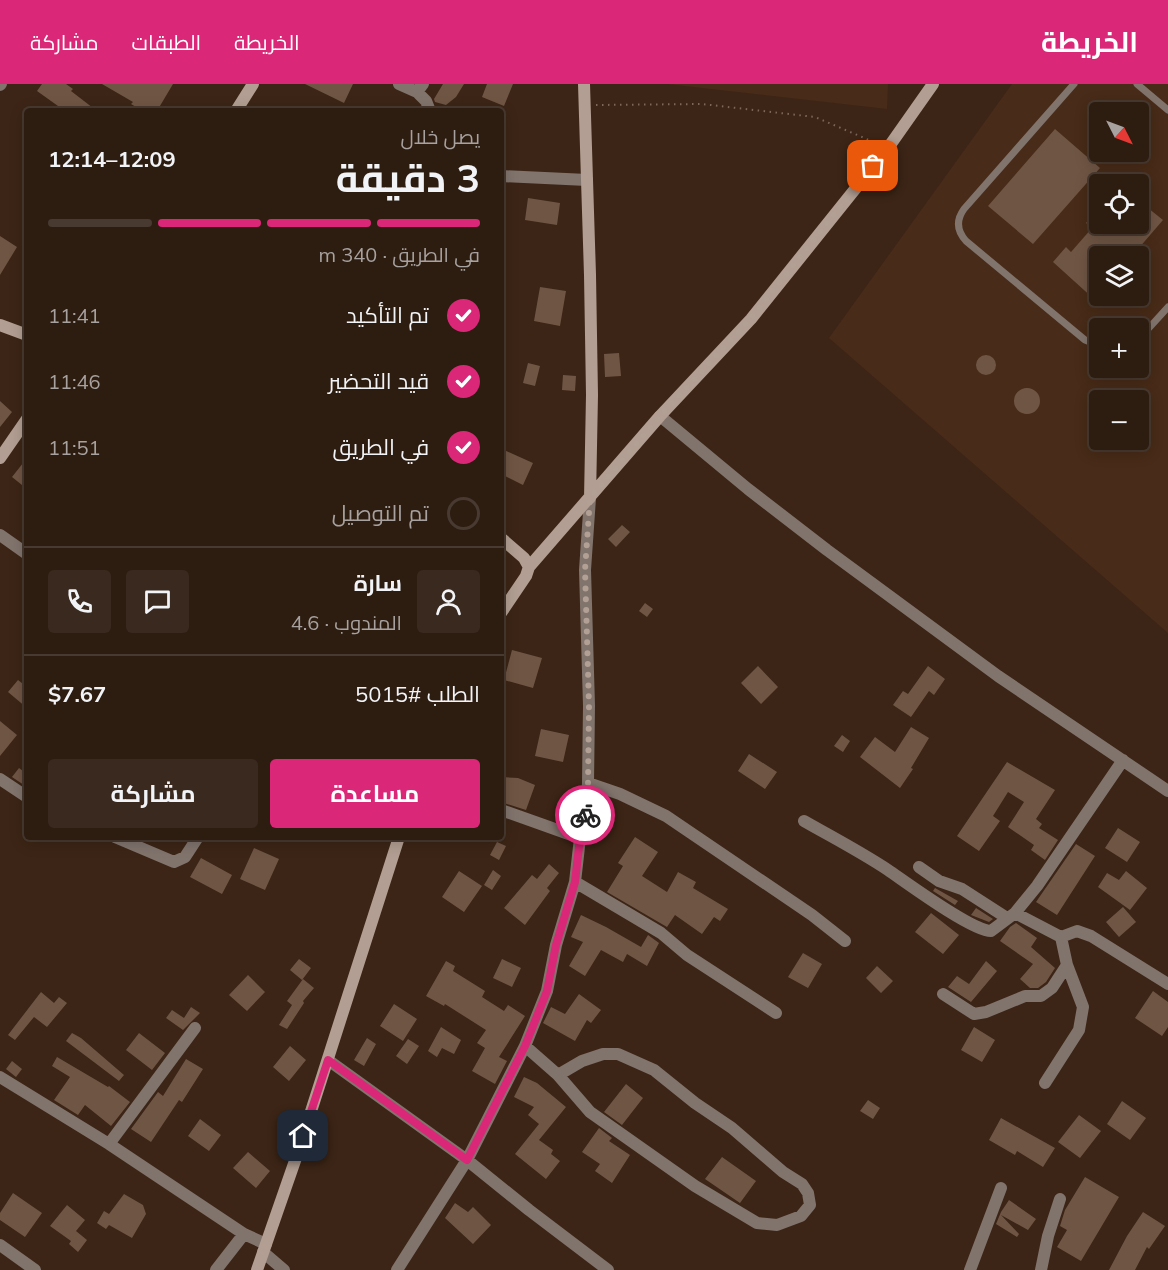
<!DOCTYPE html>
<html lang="ar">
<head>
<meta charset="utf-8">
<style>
  body { margin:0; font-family:Mulish,Cairo,sans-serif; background:#39291e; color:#f1f3f6; direction:rtl; height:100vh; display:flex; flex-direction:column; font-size:22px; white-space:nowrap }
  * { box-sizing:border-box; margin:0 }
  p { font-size:20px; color:#a7a19f }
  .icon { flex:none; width:33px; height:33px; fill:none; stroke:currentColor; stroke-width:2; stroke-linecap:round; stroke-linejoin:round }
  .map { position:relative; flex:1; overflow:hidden; direction:ltr }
  .panel { position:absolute; left:24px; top:24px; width:480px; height:732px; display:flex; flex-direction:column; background:#2d1c10; border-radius:6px; box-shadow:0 3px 15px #0003,0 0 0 2px #483a30; direction:rtl }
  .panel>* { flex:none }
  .needle { width:39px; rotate:132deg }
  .tools { position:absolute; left:1089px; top:18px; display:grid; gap:12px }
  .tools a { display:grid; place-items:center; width:60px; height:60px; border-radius:6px; background:#2d1c10; box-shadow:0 3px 15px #0003,0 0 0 2px #483a30; font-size:30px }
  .pin { position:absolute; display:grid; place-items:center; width:51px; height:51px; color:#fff; margin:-26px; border-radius:12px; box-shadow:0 3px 9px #0006 }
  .courier { position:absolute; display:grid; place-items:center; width:60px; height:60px; margin:-30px; border:4px solid #db2777; border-radius:50%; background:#fff; color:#222; box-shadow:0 2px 8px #0007 }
  .summary em { font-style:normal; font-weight:700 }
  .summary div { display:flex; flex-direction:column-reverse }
  .summary { display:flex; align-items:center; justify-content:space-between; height:102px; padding:0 24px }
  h1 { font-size:39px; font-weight:700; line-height:45px }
  .bar { display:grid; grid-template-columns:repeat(4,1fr); gap:9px 6px; align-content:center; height:72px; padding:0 24px }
  .bar i { height:8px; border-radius:4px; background:#483a30 }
  .bar .active { background:#db2777 }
  .bar p { grid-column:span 4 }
  .line { display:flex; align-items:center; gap:15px; padding:0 24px; border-top:2px solid #483a30 }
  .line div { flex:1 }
  .round { display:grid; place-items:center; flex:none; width:63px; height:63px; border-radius:6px; background:#39291e }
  ol { padding:0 24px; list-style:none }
  li { display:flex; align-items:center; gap:18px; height:66px }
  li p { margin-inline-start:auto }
  li .icon { padding:6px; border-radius:50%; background:#db2777; color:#fff; stroke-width:4 }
  li:last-child { color:#a7a19f }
  li i { width:33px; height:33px; border:3px solid #483a30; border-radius:50% }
  .cta { display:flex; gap:12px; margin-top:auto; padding:12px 24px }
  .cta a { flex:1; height:69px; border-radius:6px; background:#db2777; color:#fff; font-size:24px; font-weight:700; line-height:69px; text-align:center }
  .cta a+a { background:#39291e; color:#f1f3f6 }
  header { display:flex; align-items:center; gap:36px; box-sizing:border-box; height:84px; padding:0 30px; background:#db2777; color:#fff }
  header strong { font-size:28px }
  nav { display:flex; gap:33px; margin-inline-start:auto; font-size:21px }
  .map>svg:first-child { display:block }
  .built { fill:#482b18; fill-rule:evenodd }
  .building { fill:#6f5544 }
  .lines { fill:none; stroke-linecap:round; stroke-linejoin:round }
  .path { stroke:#7c675a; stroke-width:2; stroke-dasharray:1.5 4.5; stroke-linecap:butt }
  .lane { stroke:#81746d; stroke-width:7 }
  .street { stroke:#81746d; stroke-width:12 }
  .secondary { stroke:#b29e92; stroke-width:12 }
  .done { stroke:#b2a095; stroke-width:6; stroke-dasharray:0 10.8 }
  .route { stroke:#db2777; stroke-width:8 }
</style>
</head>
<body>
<header>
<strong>الخريطة</strong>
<nav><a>الخريطة</a><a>الطبقات</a><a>مشاركة</a></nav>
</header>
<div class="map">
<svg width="1168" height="1186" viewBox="0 0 1168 1186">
  <rect width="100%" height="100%" fill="#3c2516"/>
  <path class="built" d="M667 0H888L887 25Z
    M1012 0H1168V549L829 254ZM1100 28H1138V68H1100ZM1100 100H1138V140H1100ZM1100 172H1138V212H1100ZM1100 244H1138V284H1100ZM1100 316H1138V356H1100Z"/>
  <path class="building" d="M42 0H66L73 5 71 7 97 27H65L37 7Z
    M102 0H173L157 27H143L131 20 133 18Z
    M305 0H353L344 19Z
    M443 0H464L456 13 446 21 435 18 434 15Z
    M487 0H513L504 22 482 13Z
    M1055 45 1100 84 1033 160 988 122Z
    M528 114 560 119 557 141 525 136Z
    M1138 116 1163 136 1132 172H1100V210L1095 216 1053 178 1066 163 1071 168 1092 144 1086 139 1100 124V140H1138Z
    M0 152 17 163 0 191Z
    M540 203 566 207 560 242 534 237Z
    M619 269 621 292 605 293 604 270Z
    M976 281a10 10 0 1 1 20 0a10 10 0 1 1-20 0Z
    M528 279 540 282 535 302 523 299Z
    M563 291 576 292 575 307 562 306Z
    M1014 317a13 13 0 1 1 26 0a13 13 0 1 1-26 0Z
    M0 317 12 328 0 343Z
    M504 366 533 379 523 401 501 390V373Z
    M27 374V405L12 393Z
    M622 441 630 448 616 463 608 455Z
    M645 519 653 525 647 533 639 527Z
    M512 566 542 574 533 604 504 596Z
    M758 582 778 603 761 620 741 599Z
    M928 582 945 595 934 611 929 607 911 633 893 621 903 607 908 610Z
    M18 596 27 603V624L8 608Z
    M0 637 17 651 0 672Z
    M911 643 929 654 911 684 913 685 900 704 860 673 875 653 895 668Z
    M541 645 569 651 563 678 535 672Z
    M842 651 850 657 843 668 834 662Z
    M749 670 777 688 765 705 738 687Z
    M1007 678 1055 706 1036 735 1042 740 1039 744 1058 756 1045 776 1031 766 1034 761 1008 743 1024 718 1008 708 993 732 1000 737 979 767 957 752Z
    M19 684 27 690V703L12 693Z
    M501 693 518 694 535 701 526 726 501 718Z
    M1118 744 1140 758 1127 778 1105 764Z
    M635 753 658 768 642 792 667 808 678 788 696 798 693 804 728 825 720 837 714 833 702 850 675 831 667 843 607 808 623 782 618 779Z
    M497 758 506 762 499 776 490 771Z
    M1076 760 1095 772 1057 831 1036 818Z
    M254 764 279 775 265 806 240 795Z
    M201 774 232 791 222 810 190 793Z
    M549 780 559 789 547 804 550 807 525 841 504 824 532 791 537 795Z
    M493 786 501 792 492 806 484 801Z
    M459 787 482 802 464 828 442 813Z
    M1126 787 1147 804 1130 826 1098 803 1107 789 1119 796Z
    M935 804 958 817 955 821 933 807Z
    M1123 823 1136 838 1119 853 1106 838Z
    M976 824 993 835 989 838 971 831Z
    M931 829 959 851 943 870 915 848Z
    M581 831 606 843 641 863 648 851 659 859 647 882 627 870 623 878 601 866 585 892 569 882 583 858 571 853Z
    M1016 839 1037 854 1031 863 1055 884 1046 898 1038 904H1030L1020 895 1033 880 1000 857 1010 843Z
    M803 869 822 880 808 904 788 893Z
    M299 875 311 884 302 896 290 886Z
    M502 875 521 884 512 903 493 894Z
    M446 877 455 882 453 887 485 907 482 913 504 927 508 921 525 932 499 973 507 977 495 1000 472 987 485 964 477 959 486 946 445 920 444 922 426 912Z
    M986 877 997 887 971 918 948 903 957 892 969 900Z
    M877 882 893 897 881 909 866 894Z
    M248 891 265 908 247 927 229 911Z
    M303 895 314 904 303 917 304 919 287 945 279 941 292 921 287 917Z
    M1153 907 1168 918V943L1162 952 1135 934Z
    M41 908 54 919 59 913 67 919 47 943 34 933 15 956 8 951Z
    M579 910 601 926 591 939 587 936 575 957 543 939 551 923 565 930Z
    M394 920 417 935 403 957 380 942Z
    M191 923 200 929 183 946 166 934 172 926 184 934Z
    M441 943 461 956 454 970 442 964 437 973 428 967Z
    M974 943 995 956 982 978 961 966Z
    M72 949 81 954 124 991 119 997 66 957Z
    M139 949 165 969 152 986 126 966Z
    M367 954 376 960 364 982 354 976Z
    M408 955 419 962 407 980 396 972Z
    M290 962 306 976 289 997 273 983Z
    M57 973 108 1003 109 1002 130 1018 111 1042 85 1021 78 1031 54 1016 70 993 52 982Z
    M186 975 203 985 182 1018 179 1016 151 1058 131 1045 158 1008 163 1012Z
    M12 977 22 985 16 993 6 985Z
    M524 993 537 999 566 1023 539 1056 553 1066 551 1070 560 1077 546 1095 515 1070 539 1040 528 1031 534 1023 514 1013Z
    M626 1000 643 1014 622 1041 604 1028Z
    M868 1016 880 1024 873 1035 860 1027Z
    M1122 1017 1146 1034 1130 1056 1107 1040Z
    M1079 1031 1101 1047 1080 1074 1058 1058Z
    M1001 1034 1055 1064 1043 1083 1017 1067 1015 1071 989 1056Z
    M200 1035 221 1051 209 1067 188 1052Z
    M599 1044 612 1054 609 1057 630 1071 612 1099 595 1087 600 1080 582 1068Z
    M248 1068 270 1087 256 1104 233 1084Z
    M722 1073 756 1097 740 1119 705 1095Z
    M1085 1093 1119 1113 1081 1177 1057 1163 1067 1146 1060 1142 1065 1126Z
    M13 1109 42 1129 25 1153 0 1136V1129Z
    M124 1110 143 1121 146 1130 132 1154 109 1141 106 1145 97 1139 104 1127 109 1130Z
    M1009 1116 1036 1135 1028 1146 1001 1131 1019 1150 1017 1153 996 1140 1001 1128Z
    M455 1119 468 1128 473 1123 491 1141 473 1160 445 1134Z
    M67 1121 85 1136 76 1147 87 1156 78 1168 69 1160 71 1157 50 1142Z
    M1143 1128 1165 1142 1149 1165 1147 1163 1135 1186H1109L1127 1152Z"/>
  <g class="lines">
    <path class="path" d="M596 21 702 20 815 33 876 59"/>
    <path class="lane" d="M1074 0 964 125C956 136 957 147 966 157L1085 256 1100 262
      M1137 0 1168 26
      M1138 256 1168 223"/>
    <path class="street" d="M399 0 417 8 423 0
      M0 1 1 0
      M417 8 426 17 430 27
      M501 92 587 96
      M660 332 748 405 827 466 998 592 1168 707
      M0 451 27 470
      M0 695 27 713
      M588 699 620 710 666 732 812 831 845 857
      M501 726 580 754
      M804 737C832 753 861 768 888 786 907 799 972 847 991 847L1015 829 1037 802 1123 676
      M115 753 174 778 185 773 198 753
      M919 783 939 797 962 805 1007 834
      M575 798 661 849 687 871 776 929
      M1015 829 1061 853 1077 847 1091 852 1168 900
      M943 910 974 930 986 928 1025 912H1041L1052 904 1067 881
      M525 962 558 991 590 1028 695 1102 757 1139 777 1141 801 1132 810 1121 808 1109 802 1100 783 1088 732 1044 695 1019 654 986 618 970H603L582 977 558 991
      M328 976 467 1076 529 1126 608 1186
      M0 993 109 1060 244 1150 266 1160
      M1045 999 1079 946 1083 923 1067 881 1061 853
      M109 1060 195 944
      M0 1161 35 1186
      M263 1168 284 1186
      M216 1186 244 1150
      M397 1186 467 1076 525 962 547 907 556 861 575 798 580 754 586 729 588 699 589 622 585 486 590 414
      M970 1186 1001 1104
      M1041 1186 1048 1152 1060 1115"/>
    <path class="secondary" d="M584 0 590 191 592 311 590 414
      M236 27 253 0
      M0 241 27 251
      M0 374 27 335
      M501 454 524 474 529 483 526 492 501 529
      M529 483 660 332 751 235 888 64 933 0
      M257 1186 297 1071 399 753"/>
  </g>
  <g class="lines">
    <path class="done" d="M585 731 588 699 589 622 585 486 590 414 660 332 751 234 873 82"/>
    <path class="route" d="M303 1052 328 976 467 1076 525 962 547 907 556 861 575 798 580 754 585 731"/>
  </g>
</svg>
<div class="tools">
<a><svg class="needle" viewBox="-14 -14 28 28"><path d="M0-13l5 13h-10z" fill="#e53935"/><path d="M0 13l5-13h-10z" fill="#a7a19f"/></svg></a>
<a><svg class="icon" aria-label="locate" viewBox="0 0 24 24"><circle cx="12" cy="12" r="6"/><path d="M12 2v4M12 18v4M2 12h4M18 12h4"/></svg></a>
<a><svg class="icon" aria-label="layers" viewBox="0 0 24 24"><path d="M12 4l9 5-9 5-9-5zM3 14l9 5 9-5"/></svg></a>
<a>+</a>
<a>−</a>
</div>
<div class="pin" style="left:873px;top:82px;background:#ea580c"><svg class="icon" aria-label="bag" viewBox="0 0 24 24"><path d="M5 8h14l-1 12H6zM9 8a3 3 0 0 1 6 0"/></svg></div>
<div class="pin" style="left:303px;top:1052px;background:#1f2937"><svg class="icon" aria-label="home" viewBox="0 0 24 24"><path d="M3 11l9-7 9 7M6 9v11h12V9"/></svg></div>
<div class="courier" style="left:585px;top:731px"><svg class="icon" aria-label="bike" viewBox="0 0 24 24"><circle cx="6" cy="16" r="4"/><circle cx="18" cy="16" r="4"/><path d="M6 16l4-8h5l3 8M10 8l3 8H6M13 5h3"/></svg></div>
<section class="panel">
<div class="summary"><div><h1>3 دقيقة</h1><p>يصل خلال</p></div><em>12:09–12:14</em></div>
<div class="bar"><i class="active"></i><i class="active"></i><i class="active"></i><i></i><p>في الطريق · 340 m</p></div>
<ol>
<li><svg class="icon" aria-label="check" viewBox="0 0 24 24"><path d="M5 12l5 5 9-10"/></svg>تم التأكيد<p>11:41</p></li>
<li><svg class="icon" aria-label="check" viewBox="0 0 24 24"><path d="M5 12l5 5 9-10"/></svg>قيد التحضير<p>11:46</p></li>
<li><svg class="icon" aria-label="check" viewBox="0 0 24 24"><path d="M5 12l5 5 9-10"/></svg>في الطريق<p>11:51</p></li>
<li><i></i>تم التوصيل</li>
</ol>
<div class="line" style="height:108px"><a class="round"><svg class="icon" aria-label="person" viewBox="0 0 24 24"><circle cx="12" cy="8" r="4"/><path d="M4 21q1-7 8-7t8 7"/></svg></a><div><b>سارة</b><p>المندوب · 4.6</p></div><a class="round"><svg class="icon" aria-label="chat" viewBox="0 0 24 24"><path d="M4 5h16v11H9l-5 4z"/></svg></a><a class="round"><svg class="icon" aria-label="phone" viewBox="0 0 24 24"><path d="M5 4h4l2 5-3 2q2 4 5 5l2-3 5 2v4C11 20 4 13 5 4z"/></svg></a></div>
<div class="line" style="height:78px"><div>الطلب #5015</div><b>$7.67</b></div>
<div class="cta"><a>مساعدة</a><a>مشاركة</a></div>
</section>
</div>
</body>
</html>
